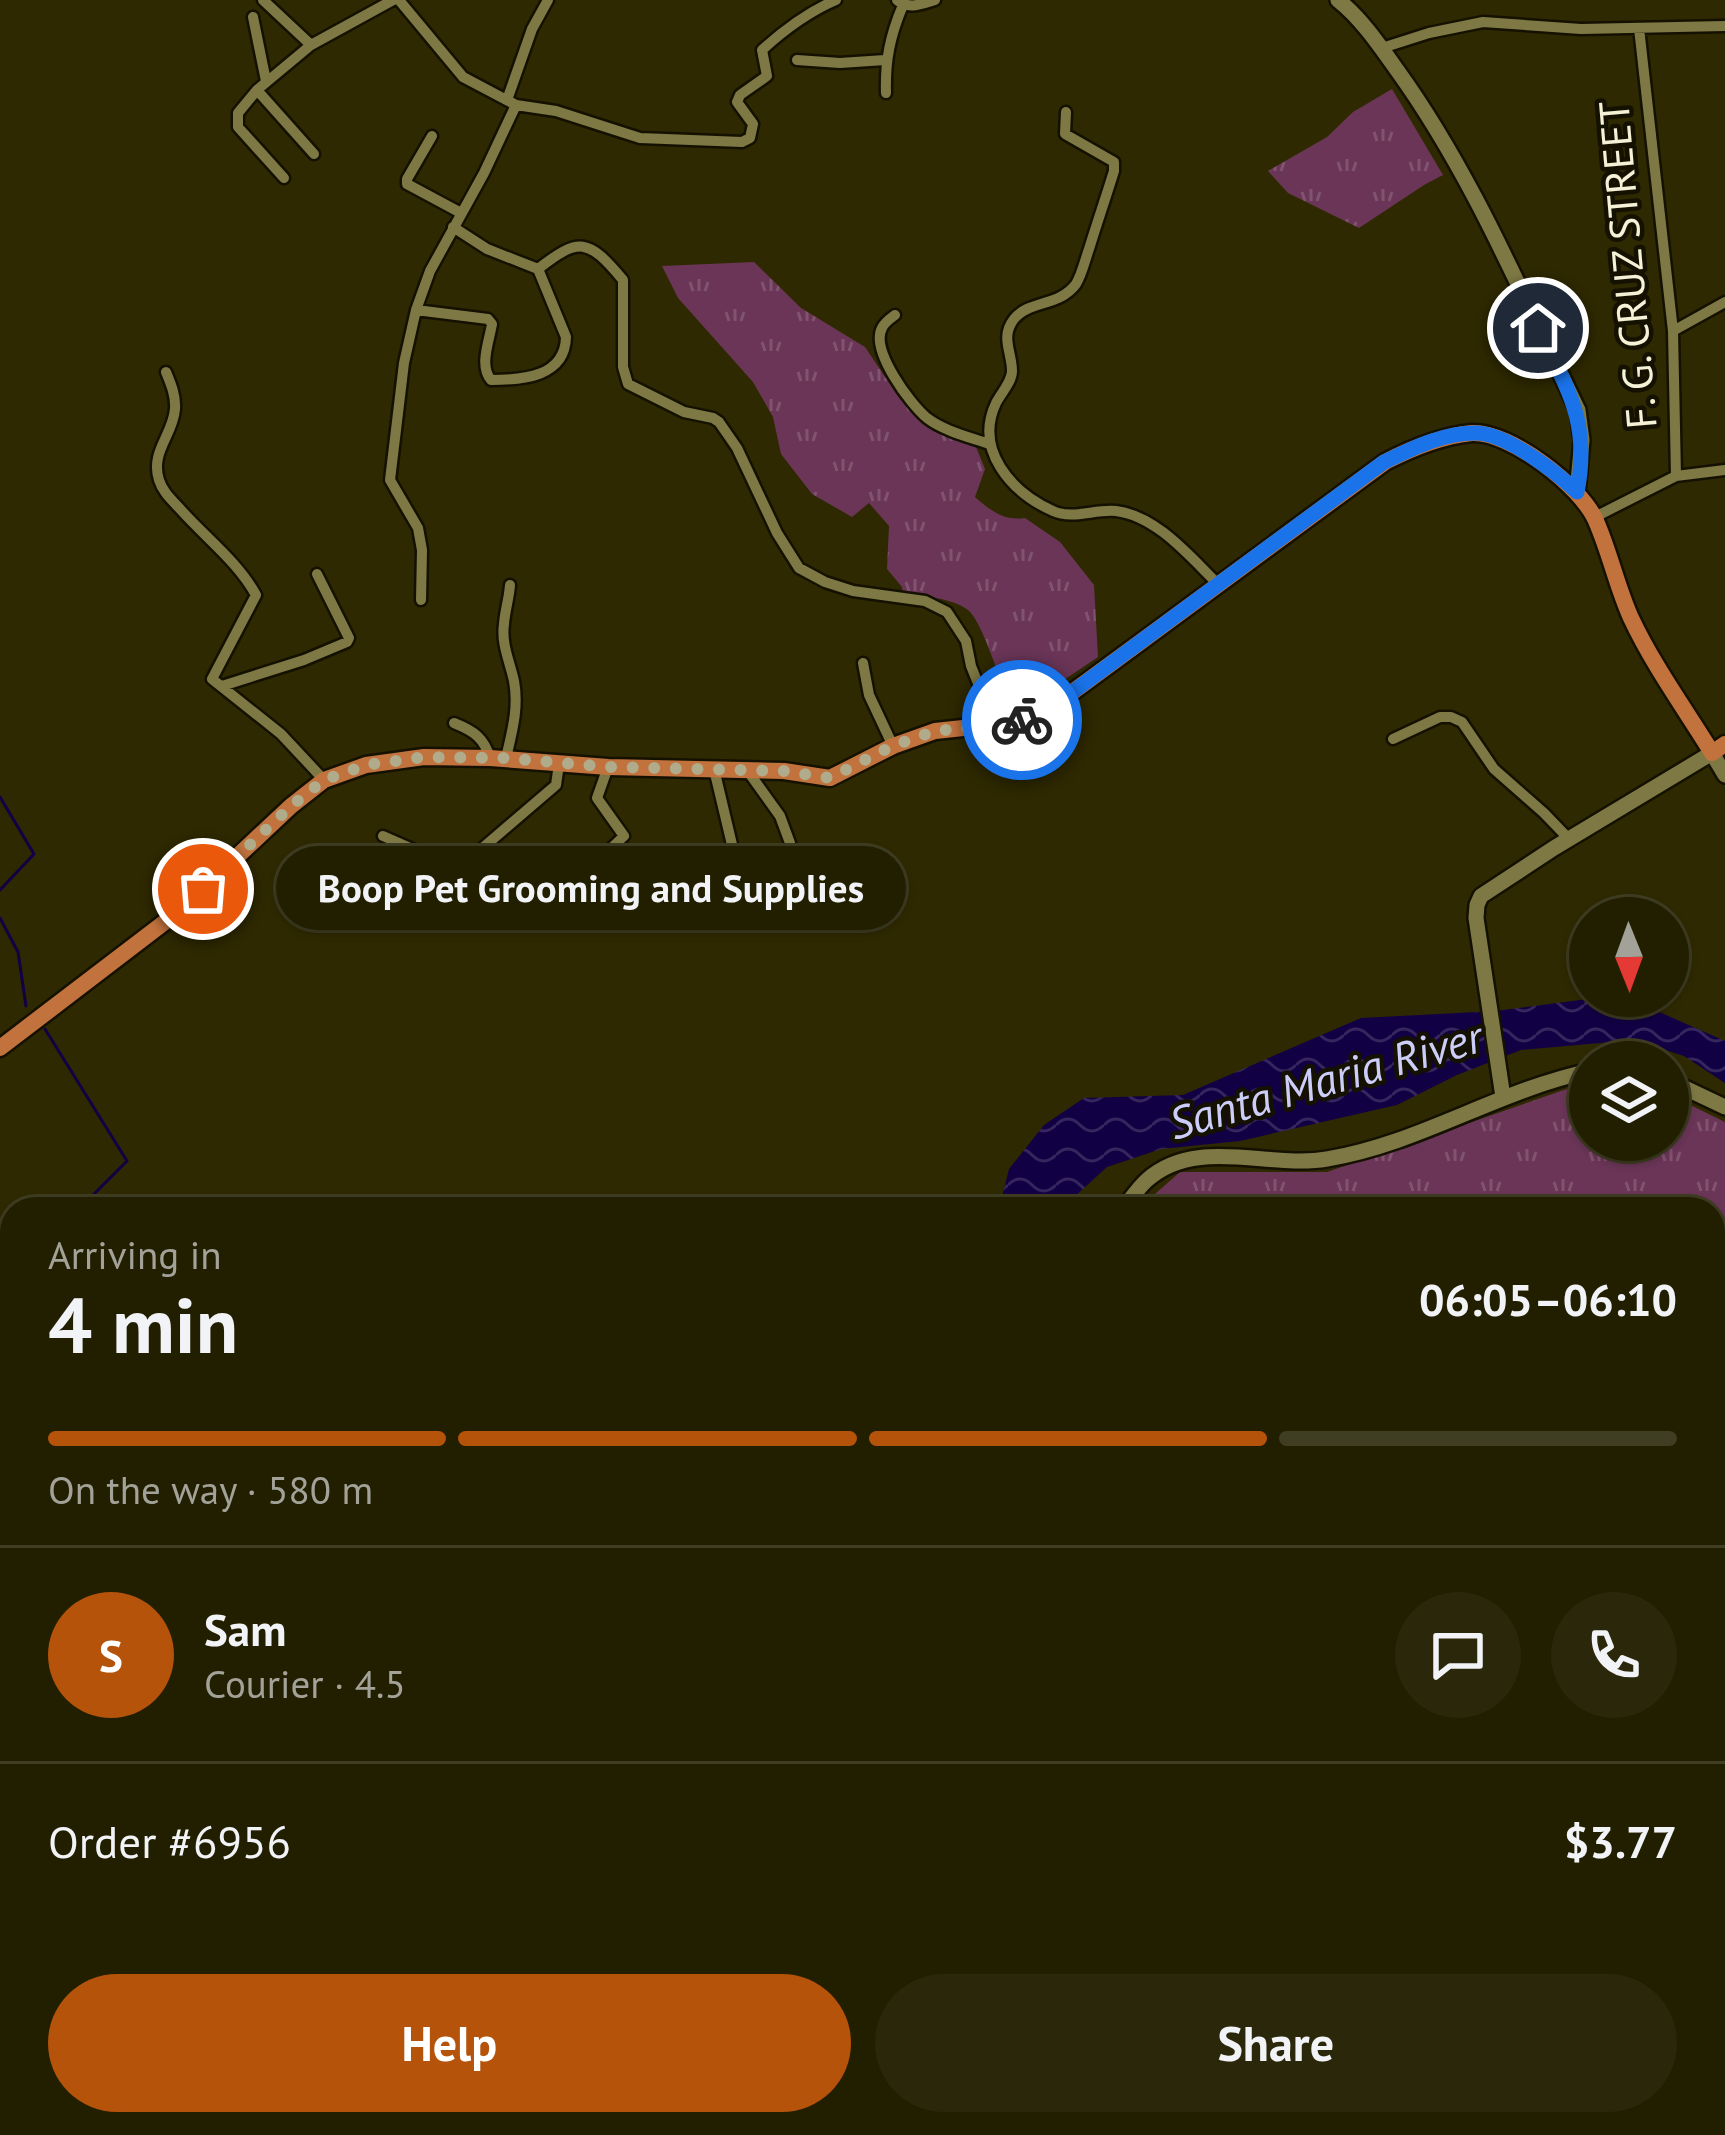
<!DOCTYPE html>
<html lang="en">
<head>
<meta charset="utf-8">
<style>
  body { margin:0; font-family:"PT Sans",sans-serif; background:#2a270a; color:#f1f3f6; height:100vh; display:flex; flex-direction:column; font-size:45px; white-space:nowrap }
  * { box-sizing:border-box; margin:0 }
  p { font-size:39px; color:#a2a299 }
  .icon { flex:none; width:66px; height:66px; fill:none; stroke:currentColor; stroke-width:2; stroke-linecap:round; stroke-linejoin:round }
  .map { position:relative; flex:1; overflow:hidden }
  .sheet { position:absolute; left:0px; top:1197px; width:1725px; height:939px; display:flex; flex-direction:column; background:#221f00; border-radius:36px 36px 0 0; box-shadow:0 3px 9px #0004,0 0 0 3px #3f3d22 }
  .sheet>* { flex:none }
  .needle { width:78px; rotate:179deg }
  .tools { position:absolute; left:1569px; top:897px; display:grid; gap:24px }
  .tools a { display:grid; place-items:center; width:120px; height:120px; border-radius:50%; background:#221f00; box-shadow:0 3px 9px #0004,0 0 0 3px #3f3d22; font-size:60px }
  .pin { position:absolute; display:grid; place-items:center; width:102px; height:102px; color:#fff; margin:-51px; border:6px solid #fff; border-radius:50%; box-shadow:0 3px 12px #0007 }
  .courier { position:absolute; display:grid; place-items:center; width:120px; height:120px; margin:-60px; border:9px solid #1a73e8; border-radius:50%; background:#fff; color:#222; box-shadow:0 3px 15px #0007 }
  .bubble { position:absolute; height:84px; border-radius:42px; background:#221f00; box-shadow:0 3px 9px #0004,0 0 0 3px #3f3d22; font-size:39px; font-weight:700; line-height:84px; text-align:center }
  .overview em { font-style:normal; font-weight:700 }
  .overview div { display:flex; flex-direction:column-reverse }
  .overview { display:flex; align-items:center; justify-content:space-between; height:204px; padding:0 48px }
  h1 { font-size:78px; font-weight:700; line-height:90px }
  .bar { display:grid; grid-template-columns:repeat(4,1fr); gap:18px 12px; align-content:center; height:144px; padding:0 48px }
  .bar i { height:15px; border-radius:9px; background:#3f3d22 }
  .bar .selected { background:#b45309 }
  .bar p { grid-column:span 4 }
  .line { display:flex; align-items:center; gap:30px; padding:0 48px; border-top:3px solid #3f3d22 }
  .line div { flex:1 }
  .round { display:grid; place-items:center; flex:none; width:126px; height:126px; border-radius:63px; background:#2a270a }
  .button { display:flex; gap:24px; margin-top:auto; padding:24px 48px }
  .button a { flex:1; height:138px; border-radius:72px; background:#b45309; color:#fff; font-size:48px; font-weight:700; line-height:138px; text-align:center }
  .button a+a { background:#2a270a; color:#f1f3f6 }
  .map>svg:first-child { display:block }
  .grass { fill:url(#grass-tufts) }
  .park { fill:#6a3557 }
  .water { fill:url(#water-waves) }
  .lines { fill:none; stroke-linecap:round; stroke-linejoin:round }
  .stream { stroke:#120044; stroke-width:3 }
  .street-casing { stroke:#151100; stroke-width:15 }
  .secondary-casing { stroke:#151100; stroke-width:20 }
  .primary-casing { stroke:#151100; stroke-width:21 }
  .street { stroke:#7e7844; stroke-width:10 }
  .secondary { stroke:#7e7844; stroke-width:15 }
  .primary { stroke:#c2733d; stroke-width:16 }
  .done { stroke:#afab8b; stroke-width:12; stroke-dasharray:0 21.6 }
  .route { stroke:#1a73e8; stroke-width:15 }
  .labels { text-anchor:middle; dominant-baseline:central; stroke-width:9; stroke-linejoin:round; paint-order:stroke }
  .street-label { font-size:42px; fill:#f4f1d6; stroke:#141100 }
  .water-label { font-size:45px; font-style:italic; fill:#cccef9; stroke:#141100 }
</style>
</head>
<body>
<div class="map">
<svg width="1725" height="2135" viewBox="0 0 1725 2135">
  <defs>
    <pattern id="grass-tufts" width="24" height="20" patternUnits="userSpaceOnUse" patternTransform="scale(3)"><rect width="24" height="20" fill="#6a3557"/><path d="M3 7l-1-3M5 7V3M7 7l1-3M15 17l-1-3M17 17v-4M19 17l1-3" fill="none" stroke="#80536e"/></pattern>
    <pattern id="water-waves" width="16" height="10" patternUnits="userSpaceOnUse" patternTransform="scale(3)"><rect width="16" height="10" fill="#120044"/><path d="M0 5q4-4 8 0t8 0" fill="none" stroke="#35265e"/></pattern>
  </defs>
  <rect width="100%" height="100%" fill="#2e2900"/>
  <path class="grass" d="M1392 89 1443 175 1424 185 1359 228 1288 193 1268 171 1327 137 1353 112Z
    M754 262 801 308 865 347 900 399 933 431 976 447 985 469 975 497C991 511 1004 521 1025 518L1060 542 1094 585 1098 657 1052 688 1010 707C1002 687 983 622 968 610 951 597 923 597 903 594L902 587 887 569 889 526 869 503 852 517 812 494 781 454 773 417 753 382 678 298 662 266Z
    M1590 1081V1140H1668V1094L1725 1122V1740H1713V1209H1138L1180 1172H1327Z
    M333 2124H1087L1081 2135H510Z"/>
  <path class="park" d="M1713 1980H1725V2095L1713 2094Z"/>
  <path class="water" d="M1611 996H1623L1725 1041V1083L1684 1056 1634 1040 1521 1050 1457 1075 1397 1105 1240 1141 1161 1149 1107 1167 1061 1209H999L1009 1169 1044 1125 1084 1098 1183 1095 1361 1018 1496 1011Z"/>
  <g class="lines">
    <path class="stream" d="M0 797 34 854 0 890
      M0 918 18 952 26 1006
      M45 1029 127 1161 79 1209
      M0 1248 12 1232
      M0 1340 11 1357 0 1392
      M0 1401 12 1408
      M0 1706 12 1697"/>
    <defs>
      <path id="street" d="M263 0 311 45 393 0
        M399 0 463 77 516 105 556 111 640 138 742 142 750 138 753 124 737 102 740 95 767 76 762 50C784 30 808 12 836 0
        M897 0C908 10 922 4 935 0
        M253 17 266 81
        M1639 28 1673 331 1676 476
        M311 45 257 90 314 154
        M1382 48 1429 33 1483 22 1581 29 1725 26
        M797 60 840 63 885 60
        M257 90 238 113V127L284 178
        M886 93C885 60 890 36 903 5
        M507 100 532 29 548 0
        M1066 112 1065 134 1114 162V171C1106 197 1097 223 1089 249 1085 260 1082 274 1076 284 1059 307 1029 300 1014 319 1000 337 1012 352 1012 371 1012 382 1001 393 996 403 974 450 1011 492 1053 511 1073 520 1094 509 1116 511 1157 516 1190 557 1218 584
        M432 136 407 179V184L461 213
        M453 227 487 249 538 269
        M416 310 488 319 492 324C489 342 479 366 491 380 523 380 565 377 566 337L538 269C579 237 588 238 623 280V367L628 384 684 412 713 418 719 422 737 448 777 533 799 568 825 582 853 591 925 601 947 612 966 641 971 666 995 726
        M895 315C891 318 884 323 882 328 870 350 910 404 927 418 944 431 969 437 989 444
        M1673 331 1725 302
        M166 372C171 384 176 396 175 409 173 435 150 452 159 480 163 493 173 501 181 510 206 538 238 562 256 595L212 679 281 734 324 780
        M1595 517 1676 476 1725 470
        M421 600 422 550 418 528 390 480 404 363 416 310 430 271 484 173 516 105
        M863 663 869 695 893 746
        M222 686 304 660 347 642 349 638 317 574
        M454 723C474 731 484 738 490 758
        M1393 739 1440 717H1451L1462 722 1494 769 1544 813 1569 839
        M506 758C512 732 519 708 514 681 510 662 501 644 504 624 505 610 509 599 510 585
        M714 769 734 853
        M747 770 780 816 790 843
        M383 836 458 869 556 785 559 764
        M484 920 580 878 624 836 597 798 608 767
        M0 1538 12 1534
        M1713 1977H1725
        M23 2135 25 2124
        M496 2135 497 2124
        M1485 2135 1487 2124"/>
      <path id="secondary" d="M1338 0C1361 18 1380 46 1397 70 1472 174 1522 295 1578 410L1582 440 1577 492
        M1668 1080 1725 1107
        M1503 1097 1476 918 1477 905 1481 896 1554 848 1712 753 1725 775
        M1123 1209C1131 1199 1138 1188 1147 1180 1196 1136 1269 1169 1327 1159 1419 1144 1499 1090 1590 1071
        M1713 1889 1725 1888
        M0 2065 12 2069
        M1713 2096H1725
        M233 2124 372 2135
        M1116 2135 1240 2124
        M1378 2135 1381 2124
        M1625 2135 1627 2124"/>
      <path id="primary" d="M0 1048 178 912 291 806 324 780 366 765 424 757 490 758 608 767 784 771 830 778 893 746 935 731 1010 723 1041 712 1063 699 1385 462C1412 448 1441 436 1472 433 1510 431 1582 487 1596 521 1610 553 1617 587 1631 618 1653 665 1685 709 1712 753L1725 744"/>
    </defs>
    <use href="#street" class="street-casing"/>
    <use href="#secondary" class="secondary-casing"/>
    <use href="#primary" class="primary-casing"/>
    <use href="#street" class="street"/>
    <use href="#secondary" class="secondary"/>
    <use href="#primary" class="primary"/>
  </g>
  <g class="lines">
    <path class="done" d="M203 889 291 806 324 780 366 765 424 757 506 758 608 767 784 771 830 778 892 746 935 731 995 726 1022 720"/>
    <path class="route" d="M1022 720 1063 699 1384 462C1413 448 1445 432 1477 433 1507 434 1556 472 1577 492 1591 422 1567 388 1538 328"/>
  </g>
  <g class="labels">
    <g class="street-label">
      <text transform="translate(1627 265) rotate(-95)">F. G. CRUZ STREET</text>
    </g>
    <g class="water-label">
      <text transform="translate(1325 1079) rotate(-16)">Santa Maria River</text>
    </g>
  </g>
</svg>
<div class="tools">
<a><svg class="needle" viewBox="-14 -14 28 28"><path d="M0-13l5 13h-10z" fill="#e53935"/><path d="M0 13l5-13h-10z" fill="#a2a299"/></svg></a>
<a><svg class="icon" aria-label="layers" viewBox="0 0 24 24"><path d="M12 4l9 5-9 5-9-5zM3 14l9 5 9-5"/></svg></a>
</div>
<div class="pin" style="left:203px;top:889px;background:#ea580c"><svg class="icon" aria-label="bag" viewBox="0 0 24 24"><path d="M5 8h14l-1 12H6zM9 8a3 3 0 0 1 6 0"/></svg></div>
<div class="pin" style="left:1538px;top:328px;background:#1f2937"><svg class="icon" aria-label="home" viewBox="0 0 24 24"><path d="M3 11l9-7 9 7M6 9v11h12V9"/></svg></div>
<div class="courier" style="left:1022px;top:720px"><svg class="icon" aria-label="bike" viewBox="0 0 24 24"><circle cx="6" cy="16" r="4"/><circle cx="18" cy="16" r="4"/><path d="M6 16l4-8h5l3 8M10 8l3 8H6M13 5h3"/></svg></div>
<div class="bubble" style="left:276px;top:846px;width:630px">Boop Pet Grooming and Supplies</div>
<section class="sheet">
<div class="overview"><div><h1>4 min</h1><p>Arriving in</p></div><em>06:05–06:10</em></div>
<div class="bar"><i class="selected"></i><i class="selected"></i><i class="selected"></i><i></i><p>On the way · 580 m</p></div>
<div class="line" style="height:216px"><b class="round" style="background:#b45309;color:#fff">S</b><div><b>Sam</b><p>Courier · 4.5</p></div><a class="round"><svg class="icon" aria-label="chat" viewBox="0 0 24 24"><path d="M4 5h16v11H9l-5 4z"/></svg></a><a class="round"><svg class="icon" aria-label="phone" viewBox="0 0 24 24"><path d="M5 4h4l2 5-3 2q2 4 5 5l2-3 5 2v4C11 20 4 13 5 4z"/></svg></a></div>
<div class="line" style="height:156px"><div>Order #6956</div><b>$3.77</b></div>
<div class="button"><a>Help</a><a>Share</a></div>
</section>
</div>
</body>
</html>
